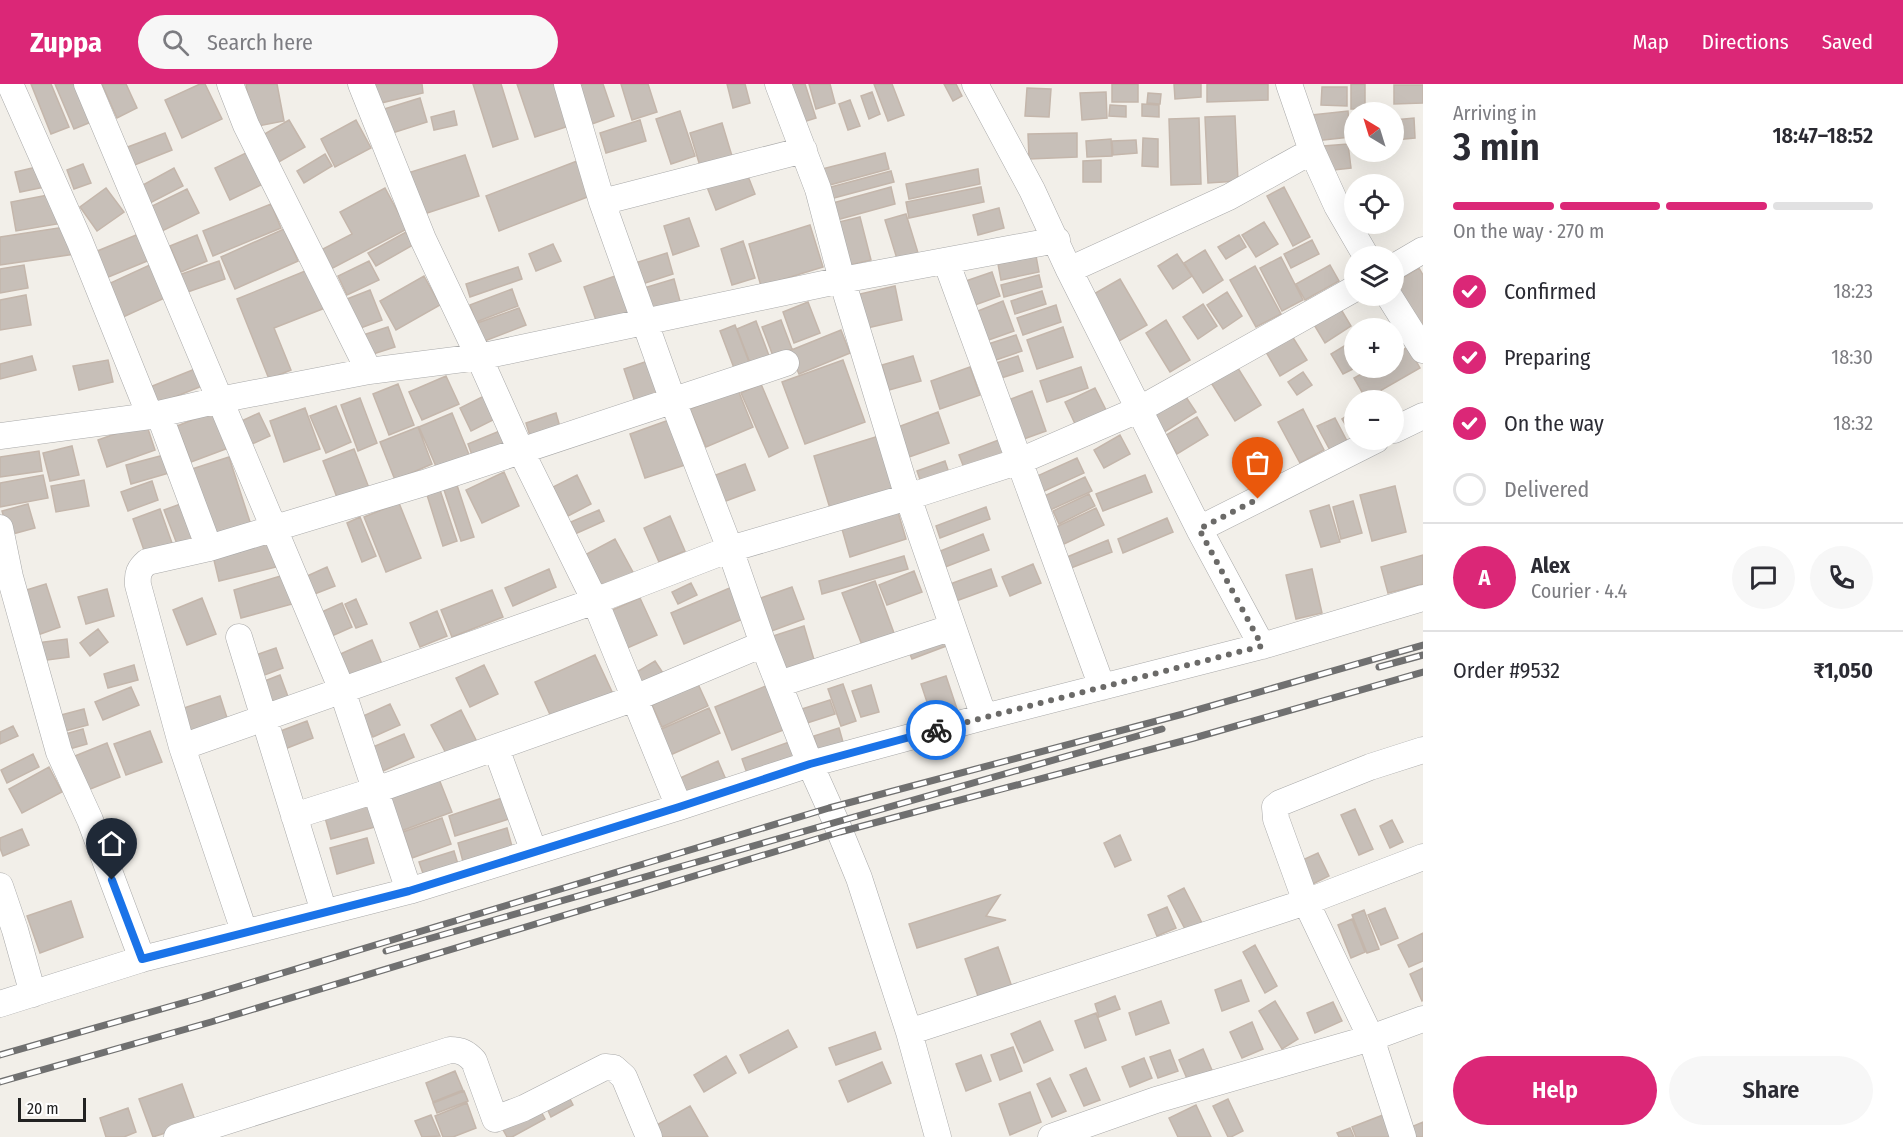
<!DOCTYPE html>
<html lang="en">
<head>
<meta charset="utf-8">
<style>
  body { margin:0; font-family:"Fira Sans Condensed",sans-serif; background:#f7f7f7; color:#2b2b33; height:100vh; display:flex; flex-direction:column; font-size:22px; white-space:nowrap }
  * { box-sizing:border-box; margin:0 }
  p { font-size:20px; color:#7c7c81 }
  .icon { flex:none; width:33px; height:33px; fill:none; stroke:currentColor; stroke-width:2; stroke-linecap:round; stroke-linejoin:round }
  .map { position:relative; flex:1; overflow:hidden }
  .side { display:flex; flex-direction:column; background:#fff; width:480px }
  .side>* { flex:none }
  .needle { width:39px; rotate:322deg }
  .tools { position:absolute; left:1344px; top:18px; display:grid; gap:12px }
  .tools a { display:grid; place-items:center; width:60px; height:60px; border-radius:50%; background:#fff; box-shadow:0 6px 24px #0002; font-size:30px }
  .scale { position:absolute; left:18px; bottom:15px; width:68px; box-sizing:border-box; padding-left:6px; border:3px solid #222; border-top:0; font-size:16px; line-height:21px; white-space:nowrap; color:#222; -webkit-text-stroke:4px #fff; paint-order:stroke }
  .pin { position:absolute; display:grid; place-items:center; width:51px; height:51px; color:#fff; margin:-62px -26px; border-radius:50% 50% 50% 0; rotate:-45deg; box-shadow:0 0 6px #0007 }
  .pin .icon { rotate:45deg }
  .courier { position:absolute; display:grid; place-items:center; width:60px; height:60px; margin:-30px; border:4px solid #1a73e8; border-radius:50%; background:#fff; color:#222; box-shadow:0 2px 8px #0007 }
  .head em { font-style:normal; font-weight:600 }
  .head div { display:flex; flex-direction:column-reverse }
  .head { display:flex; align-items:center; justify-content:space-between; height:102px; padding:0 30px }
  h1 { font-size:39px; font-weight:600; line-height:45px }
  .bar { display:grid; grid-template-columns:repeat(4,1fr); gap:9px 6px; align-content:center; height:72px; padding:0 30px }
  .bar i { height:8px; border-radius:4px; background:#e1e1e2 }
  .bar .selected { background:#db2777 }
  .bar p { grid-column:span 4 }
  .line { display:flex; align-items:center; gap:15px; padding:0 30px; border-top:2px solid #e1e1e2 }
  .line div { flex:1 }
  .round { display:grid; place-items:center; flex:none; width:63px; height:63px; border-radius:32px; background:#f7f7f7 }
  ol { padding:0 30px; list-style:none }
  li { display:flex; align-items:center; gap:18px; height:66px }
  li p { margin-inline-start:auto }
  li .icon { padding:6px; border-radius:50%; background:#db2777; color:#fff; stroke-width:4 }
  li:last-child { color:#7c7c81 }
  li i { width:33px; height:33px; border:3px solid #e1e1e2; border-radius:50% }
  .primary-button { display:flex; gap:12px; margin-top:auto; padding:12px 30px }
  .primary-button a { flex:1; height:69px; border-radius:36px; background:#db2777; color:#fff; font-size:24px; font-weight:600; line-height:69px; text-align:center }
  .primary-button a+a { background:#f7f7f7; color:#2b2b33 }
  header { display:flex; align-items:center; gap:36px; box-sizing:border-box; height:84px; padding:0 30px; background:#db2777; color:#fff }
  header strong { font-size:28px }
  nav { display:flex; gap:33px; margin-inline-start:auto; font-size:21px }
  .search { width:420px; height:54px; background:#f7f7f7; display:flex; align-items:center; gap:15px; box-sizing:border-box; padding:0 21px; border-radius:33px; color:#7c7c81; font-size:22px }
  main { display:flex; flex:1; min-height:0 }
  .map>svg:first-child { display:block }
  .building { fill:#c7bfb8; stroke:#c4b6ab; stroke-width:1.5 }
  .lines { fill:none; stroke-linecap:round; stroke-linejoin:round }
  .minor-casing { stroke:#a9a9a9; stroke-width:27 }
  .minor { stroke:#fff; stroke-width:26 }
  .rail-casing { stroke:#707070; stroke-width:7 }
  .rail { stroke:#fff; stroke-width:4.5; stroke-dasharray:14; stroke-linecap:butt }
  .done { stroke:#6b6a68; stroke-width:6; stroke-dasharray:0 10.8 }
  .route { stroke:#1a73e8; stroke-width:8 }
</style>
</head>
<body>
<header>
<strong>Zuppa</strong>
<div class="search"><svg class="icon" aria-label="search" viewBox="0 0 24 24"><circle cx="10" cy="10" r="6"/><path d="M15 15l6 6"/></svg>Search here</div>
<nav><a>Map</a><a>Directions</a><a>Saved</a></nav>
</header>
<main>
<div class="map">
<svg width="1423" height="1053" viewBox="0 0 1423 1053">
  <rect width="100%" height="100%" fill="#f2efe9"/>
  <path class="building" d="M31 0H51L69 43 51 50Z
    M55 0H82L96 36 74 45Z
    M102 0H126L137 24 117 34Z
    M200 0H205L222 35 182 54 165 16Z
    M246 0H277L284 37 253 43Z
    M370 0H422L423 9 377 20Z
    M473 0H501L518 55 493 63Z
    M517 0H558L572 41 535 53Z
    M584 0H603L614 32 592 40 579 2Z
    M621 0H648L657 28 632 36Z
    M727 0H745L750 19 733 24Z
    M791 0H805L816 34 803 38Z
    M809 0H830L835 19 816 25Z
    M874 0H892L904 31 888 37Z
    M944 0H956L962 12 953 17Z
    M1112 0H1138V18H1112Z
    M1174 0H1201V13L1175 15Z
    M1207 0H1268V16L1207 18Z
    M1351 0H1365V25H1351Z
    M1394 1H1423V19L1394 20Z
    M1322 3H1347V22L1321 21Z
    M1027 4 1051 5 1049 33 1025 32Z
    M872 8 880 30 869 35 861 12Z
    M1106 8 1107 34 1082 36 1080 9Z
    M1148 9 1161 10 1160 20 1147 19Z
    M420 14 427 38 389 50 381 26Z
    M850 16 860 42 848 46 839 20Z
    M1142 20 1159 21V33L1142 32Z
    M1110 21 1126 22V33L1109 32Z
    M454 27 457 41 434 46 431 33Z
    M680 27 695 72 671 80 656 35Z
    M1348 27 1350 53 1315 57 1312 31Z
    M1235 32 1238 97 1208 99 1205 33Z
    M1199 34 1201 100 1171 101 1169 35Z
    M1414 34 1415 54 1394 56V36Z
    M289 36 305 63 277 79 261 52Z
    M356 36 371 64 335 83 321 55Z
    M640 36 646 57 606 69 600 49Z
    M722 39 732 72 700 82 690 49Z
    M165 49 172 66 132 82 125 64Z
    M1077 49V73L1029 75 1028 50Z
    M1143 54 1158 55V83L1142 82Z
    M1111 55 1112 72 1087 73 1086 57Z
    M1136 56 1137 69 1113 71 1112 57Z
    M1348 60 1351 84 1325 87 1323 62Z
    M250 67 265 99 230 116 215 84Z
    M885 69 889 85 826 102 822 85Z
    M325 70 332 82 304 99 297 87Z
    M465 71 479 112 421 131 408 89Z
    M1101 76V98H1083V77Z
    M577 77 590 112 499 147 486 112Z
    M83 80 91 99 74 105 67 86Z
    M41 82 45 103 20 108 15 88Z
    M174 84 183 102 150 119 141 102Z
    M978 85 980 100 909 115 906 100Z
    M746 87 755 110 716 126 707 103Z
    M891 87 894 98 830 115 827 104Z
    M891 103 895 120 833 137 829 120Z
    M981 103 984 118 909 134 906 118Z
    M1284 103 1310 153 1293 162 1267 112Z
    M106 104 124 128 97 147 80 123Z
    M385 104 407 145 329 186 319 167 352 150 340 128Z
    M187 105 199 129 162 147 150 123Z
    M59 109 63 139 16 147 11 118Z
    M271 120 281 144 213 172 203 147Z
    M999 124 1004 144 978 151 973 131Z
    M906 130 919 172 898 178 885 136Z
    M860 133 871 176 846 182 835 139Z
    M689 134 699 162 673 171 664 142Z
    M1264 138 1278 160 1256 173 1242 151Z
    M810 141 823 183 761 202 749 160Z
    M71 142 75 170 0 181V153Z
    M284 145 298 177 235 205 221 173Z
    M406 148 413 161 376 182 368 169Z
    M141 149 152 175 106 194 95 168Z
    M197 151 207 177 181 188 170 162Z
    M1239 151 1246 163 1226 175 1218 163Z
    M1312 156 1319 170 1291 184 1284 170Z
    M743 157 755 194 732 201 721 165Z
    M553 160 561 177 536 187 529 170Z
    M1205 166 1223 196 1203 209 1184 179Z
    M667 169 673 190 639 201 632 180Z
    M1177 170 1192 192 1173 205 1158 182Z
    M1036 172 1039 188 1001 196 998 180Z
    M1281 173 1303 216 1282 227 1260 184Z
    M219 177 225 195 179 211 173 193Z
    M369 177 379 196 347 211 338 192Z
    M152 180 167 213 121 234 106 201Z
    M24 181 28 204 0 209V185Z
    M1330 181 1339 197 1305 216 1296 200Z
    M1255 182 1281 230 1256 243 1230 196Z
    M518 183 522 195 470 213 466 200Z
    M1419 184 1423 191V240L1418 243 1394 199Z
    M310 185 325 224 274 244 291 286 269 295 237 215Z
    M992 188 1000 212 972 222 963 198Z
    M618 191 631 227 597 239 584 203Z
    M1039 191 1042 203 1004 213 1001 201Z
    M424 192 440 221 396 246 380 217Z
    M674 195 681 221 651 229 644 204Z
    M1120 195 1147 241 1119 257 1092 211Z
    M895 202 902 236 867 244 860 210Z
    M512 205 518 222 476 238 470 221Z
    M370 206 382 236 358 245 347 215Z
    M1042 207 1046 220 1015 230 1011 217Z
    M1227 208 1242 232 1223 245 1207 221Z
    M26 211 31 241 0 246V216Z
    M1003 217 1014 247 983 258 973 229Z
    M808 218 820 249 794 259 783 228Z
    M1203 220 1217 242 1198 255 1183 233Z
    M1056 221 1061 238 1023 251 1017 234Z
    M1339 222 1351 242 1325 259 1313 239Z
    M519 224 526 241 482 258 475 240Z
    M781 236 792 265 773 272 762 243Z
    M1166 236 1190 276 1170 288 1146 249Z
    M756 237 771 277 752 284 737 245Z
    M735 241 752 286 737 292 720 247Z
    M388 243 395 263 370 271 363 251Z
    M1063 243 1073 273 1037 285 1027 256Z
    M841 246 850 269 799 290 789 267Z
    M1016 251 1022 267 990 278 985 261Z
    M1292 252 1307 276 1280 292 1266 268Z
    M1354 256 1355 284 1343 290 1331 270Z
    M1408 263 1420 284 1366 315 1354 294 1372 284H1394V271Z
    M32 272 36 286 0 295V280Z
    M913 272 921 297 889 306 882 281Z
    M1018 272 1023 287 995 296 990 281Z
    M108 276 113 298 79 306 73 282Z
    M843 276 865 338 805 360 782 298Z
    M648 277 660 313 636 321 624 285Z
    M1236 281 1261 321 1235 337 1210 297Z
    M200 283 207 300 152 322 145 305Z
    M970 283 980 311 940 325 931 297Z
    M1081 283 1088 304 1047 318 1040 297Z
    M1303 288 1312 301 1297 311 1288 298Z
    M446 292 459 320 422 336 409 308Z
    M398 300 414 341 389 351 373 310Z
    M761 300 788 364 769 373 741 309Z
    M1095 304 1107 328 1076 342 1065 318Z
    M738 306 753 343 706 363 690 325Z
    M1032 307 1046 347 1021 356 1006 317Z
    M1182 307 1196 328 1163 349 1149 328Z
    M486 311 497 334 471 347 460 324Z
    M360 314 377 359 358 367 341 321Z
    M336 322 351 358 326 369 310 332Z
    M305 324 320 365 284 378 270 337Z
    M1303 325 1324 366 1300 379 1278 338Z
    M218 326 231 363 191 378 177 342Z
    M1354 327V355L1342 335Z
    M938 328 949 359 909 373 898 343Z
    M259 329 270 352 250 361 239 338Z
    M452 329 470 373 438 387 419 343Z
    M556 329 560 343 530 352 526 339Z
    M1197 333 1208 351 1177 370 1166 351Z
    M1335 334 1348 359 1331 368 1317 342Z
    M669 336 685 381 645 394 630 350Z
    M146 339 155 366 107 383 98 356Z
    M418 343 432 380 395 396 380 358Z
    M507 344 512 358 473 374 468 360Z
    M1120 351 1130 370 1104 384 1094 366Z
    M879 352 897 411 832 431 814 372Z
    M1004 354 1010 371 966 389 959 371Z
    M72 362 79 391 50 397 43 369Z
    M354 365 369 404 338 416 323 377Z
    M39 367 42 387 0 393V373Z
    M164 371 169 389 131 400 126 381Z
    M229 373 251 441 214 453 192 385Z
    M1077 374 1084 389 1042 408 1035 393Z
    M945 377 950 392 922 401 917 387Z
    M745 380 755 406 718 420 708 394Z
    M504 388 519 422 482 439 466 406Z
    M43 391 48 414 0 423V399Z
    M577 391 591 420 568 432 553 403Z
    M1145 391 1152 408 1103 427 1096 410Z
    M1085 393 1092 407 1048 427 1042 413Z
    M84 396 89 422 56 428 51 402Z
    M152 397 158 416 128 427 121 408Z
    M456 398 474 453 461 457 443 403Z
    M1395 402 1406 448 1372 457 1360 411Z
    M440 406 457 457 443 462 427 411Z
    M1089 410 1095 422 1059 440 1053 427Z
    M1353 417 1362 449 1341 455 1333 423Z
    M186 418 198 453 177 460 164 426Z
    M399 419 421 474 386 488 364 433Z
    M28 420 35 444 9 451 2 427Z
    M1329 421 1340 458 1321 463 1310 427Z
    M986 423 990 435 940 454 936 442Z
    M1096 424 1104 441 1062 461 1054 444Z
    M160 425 172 459 145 469 133 435Z
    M599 426 604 437 575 450 571 438Z
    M898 428 906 455 850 473 842 445Z
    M670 432 685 467 659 478 644 444Z
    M360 433 376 472 362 478 347 439Z
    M1167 434 1173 448 1123 469 1118 455Z
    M983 450 989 466 940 485 933 470Z
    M615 455 634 490 600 509 581 473Z
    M1108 456 1112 468 1071 484 1067 473Z
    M270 458 276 483 219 497 213 472Z
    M1423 471V500L1388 509 1381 483Z
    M904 472 908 485 822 510 819 497Z
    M1033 480 1041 499 1010 512 1002 493Z
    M327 483 335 502 312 511 305 493Z
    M549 485 556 503 513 522 505 504Z
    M991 485 997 502 948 520 942 503Z
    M1312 485 1322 529 1296 535 1286 491Z
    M914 487 922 508 887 521 879 501Z
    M284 491 292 520 241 534 234 506Z
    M875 497 894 549 862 561 842 509Z
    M691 499 697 511 678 520 672 508Z
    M46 500 60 543 35 552 20 508Z
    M732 503 745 534 684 560 671 529Z
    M792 503 804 535 769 548 758 515Z
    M107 505 114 532 86 540 78 513Z
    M492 506 503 533 452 553 441 526Z
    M202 514 216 550 187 561 173 526Z
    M640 514 657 551 625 565 610 527Z
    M356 515 367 540 356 544 345 520Z
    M342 519 352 543 325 555 315 531Z
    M437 527 447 552 420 563 410 539Z
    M804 542 815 579 781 590 770 553Z
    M98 545 108 558 90 572 80 559Z
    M944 548 949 561 912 575 907 563Z
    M67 555 69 573 40 577 37 559Z
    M372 556 382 580 346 596 336 572Z
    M276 564 283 584 254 595 247 574Z
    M595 571 613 610 553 637 535 598Z
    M655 577 663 589 643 602 635 589Z
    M134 581 138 596 108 604 104 590Z
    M484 581 498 610 470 623 456 594Z
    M280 591 290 618 268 627 257 600Z
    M946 592 957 625 932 633 921 600Z
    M773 599 791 643 732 666 715 623Z
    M698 600 708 622 662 643 652 621Z
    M843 600 856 637 841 642 828 605Z
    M871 601 879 628 861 633 852 607Z
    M131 603 139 621 103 636 95 618Z
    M220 612 229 640 191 653 181 625Z
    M830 616 835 630 807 639 802 625Z
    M390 620 400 641 373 653 363 632Z
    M709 624 720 649 668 672 657 647Z
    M84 625 88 641 61 648 57 632Z
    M461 626 477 658 448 673 431 641Z
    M307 637 313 654 277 668 270 651Z
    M13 642 18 652 0 660V648Z
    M839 644 845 665 819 672 814 652Z
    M83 645 87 660 66 666 62 651Z
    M150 647 162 678 126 691 114 660Z
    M404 650 414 673 383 687 373 663Z
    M792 657 799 677 749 695 742 675Z
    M107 659 120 693 83 708 70 674Z
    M33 670 39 683 7 699 1 686Z
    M718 677 727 698 687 716 678 695Z
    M49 683 62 708 22 729 9 705Z
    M437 690 452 728 401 747 388 709Z
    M502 714 509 735 455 752 449 732Z
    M368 718 375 743 331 755 324 730Z
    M1355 725 1373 765 1359 771 1341 731Z
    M442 734 451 760 412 774 403 748Z
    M1392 736 1403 758 1390 764 1380 742Z
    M507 744 514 770 465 785 458 759Z
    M22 745 29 761 3 772 0 764V754Z
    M1120 751 1131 776 1115 783 1104 759Z
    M367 754 374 779 337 790 330 764Z
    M454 767 460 787 426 798 419 778Z
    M1318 769 1329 792 1309 802 1298 778Z
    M1184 804 1203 841 1187 849 1168 812Z
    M1000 811 986 832 1006 836 917 864 909 840Z
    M71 817 83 853 40 869 27 832Z
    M1167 823 1176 844 1157 852 1148 831Z
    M1385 824 1398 854 1381 861 1368 831Z
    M1364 826 1379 865 1367 869 1352 831Z
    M1352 835 1365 868 1351 874 1338 841Z
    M1423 849V877L1409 883 1398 861Z
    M1255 861 1277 902 1265 909 1243 868Z
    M998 863 1012 903 979 915 965 875Z
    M1423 884V916L1422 917 1410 890Z
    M1241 896 1249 917 1222 927 1215 906Z
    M1115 912 1120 925 1099 933 1095 920Z
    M1161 917 1169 939 1136 951 1129 929Z
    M1275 917 1298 955 1282 965 1259 927Z
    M1333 918 1342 937 1315 949 1307 929Z
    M1096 929 1106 956 1085 964 1075 937Z
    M1040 937 1053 966 1024 979 1011 950Z
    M1252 938 1263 965 1242 974 1230 948Z
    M788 946 797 963 749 989 740 971Z
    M875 948 881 965 836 981 829 964Z
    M1013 963 1022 987 1000 996 991 971Z
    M1203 965 1212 986 1188 997 1179 976Z
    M1170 966 1178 987 1158 994 1150 973Z
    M981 971 991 997 966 1007 956 980Z
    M726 972 736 989 704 1008 694 991Z
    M1144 974 1152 994 1130 1003 1122 983Z
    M882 978 891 999 848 1018 839 997Z
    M1086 984 1100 1016 1084 1022 1070 991Z
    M455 987 463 1006 433 1018 426 999Z
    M1050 994 1066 1027 1052 1033 1037 1000Z
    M182 1000 196 1039 153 1053 139 1015Z
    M464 1007 468 1017 437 1029 433 1019Z
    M566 1007 573 1021 551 1033 544 1018Z
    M1030 1008 1041 1038 1010 1051 999 1020Z
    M1228 1015 1243 1047 1231 1053H1228L1213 1022Z
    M467 1019 476 1044 453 1053H443L435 1032Z
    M1196 1021 1211 1053H1178L1169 1034Z
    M538 1022 545 1035 512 1053H507L501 1042Z
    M690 1022 708 1053H652L648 1046Z
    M128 1024 136 1048 124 1053H106L100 1034Z
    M1388 1029 1397 1053H1356L1352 1043Z
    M431 1031 440 1052 422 1053 415 1037Z
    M1423 1038V1053H1413L1409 1044Z
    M1350 1044 1354 1053H1339L1337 1049Z"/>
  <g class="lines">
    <defs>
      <path id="minor" d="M10 0 80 158 150 332
        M87 0 342 606 409 807
        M230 0 246 41 369 287
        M361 0 423 155 479 273 521 367 595 517 679 723
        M778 0 818 105 842 196 908 413 984 633
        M975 0 1032 106 1069 186 1199 445 1262 562
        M1312 67 1337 122 1366 172
        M602 118 804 66
        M946 177 1102 603
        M1394 183 1423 166
        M1069 186 1229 113 1312 67 1289 0
        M1389 212 1423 266
        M159 330 209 464
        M1394 346 1423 332
        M0 352 150 332 219 316 369 287 479 273 842 196 1057 156
        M0 444 10 493 59 668 90 736 142 875
        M1199 445 1376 356
        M239 553 324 828
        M763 560 810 680 836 738 859 794 909 948 938 1053
        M779 600 953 543
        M182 663 595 517 730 465 908 413 1020 377 1140 325 1354 205
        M496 664 534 768
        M294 732 376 706 635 614 763 560 730 465 673 317 602 118 567 0
        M0 802 15 846 33 910
        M244 847 182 663 138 501C137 490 139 485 147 478L209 464 424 399 786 279
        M0 920 142 875 409 807 679 723 810 680 984 633 1262 562 1423 514
        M909 948 1306 818 1423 773
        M177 1053 450 966C461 966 467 969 474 977L495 1035 524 1024 605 983 614 984 624 993 649 1053
        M1051 1053 1156 1016 1371 954 1423 935
        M1403 1053 1371 954 1306 818 1276 735 1275 723 1280 719 1370 683 1423 666"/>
    </defs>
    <use href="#minor" class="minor-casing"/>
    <use href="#minor" class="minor"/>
    <defs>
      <path id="rail" d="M1379 583 1423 571
        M386 867 1162 645
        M0 971 200 914 829 724 1183 630 1423 561
        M0 998 211 938 840 748 1194 654 1423 588"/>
    </defs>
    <use href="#rail" class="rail-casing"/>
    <use href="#rail" class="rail"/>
  </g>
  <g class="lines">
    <path class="done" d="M936 646 1262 562 1199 445 1258 415"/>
    <path class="route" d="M112 796 142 875 409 807 679 723 810 680 936 646"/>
  </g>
</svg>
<div class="tools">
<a><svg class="needle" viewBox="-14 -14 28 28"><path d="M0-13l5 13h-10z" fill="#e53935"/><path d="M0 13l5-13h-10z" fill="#7c7c81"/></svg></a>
<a><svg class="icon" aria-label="locate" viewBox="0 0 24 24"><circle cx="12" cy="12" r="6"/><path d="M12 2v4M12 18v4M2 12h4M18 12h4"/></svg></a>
<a><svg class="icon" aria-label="layers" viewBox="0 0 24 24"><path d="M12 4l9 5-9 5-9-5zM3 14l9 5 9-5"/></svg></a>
<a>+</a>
<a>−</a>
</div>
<div class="scale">20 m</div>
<div class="pin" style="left:1258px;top:415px;background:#ea580c"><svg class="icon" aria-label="bag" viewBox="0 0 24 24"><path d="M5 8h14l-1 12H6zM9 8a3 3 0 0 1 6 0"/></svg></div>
<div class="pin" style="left:112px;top:796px;background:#1f2937"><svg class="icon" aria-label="home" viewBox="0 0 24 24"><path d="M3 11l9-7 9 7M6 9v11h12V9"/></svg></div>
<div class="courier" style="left:936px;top:646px"><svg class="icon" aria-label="bike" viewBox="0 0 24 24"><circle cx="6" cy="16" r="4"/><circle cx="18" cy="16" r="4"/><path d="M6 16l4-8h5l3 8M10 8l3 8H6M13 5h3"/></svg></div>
</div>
<section class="side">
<div class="head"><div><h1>3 min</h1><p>Arriving in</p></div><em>18:47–18:52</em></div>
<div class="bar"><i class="selected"></i><i class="selected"></i><i class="selected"></i><i></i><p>On the way · 270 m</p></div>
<ol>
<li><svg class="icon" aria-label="check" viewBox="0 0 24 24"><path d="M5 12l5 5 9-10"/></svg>Confirmed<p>18:23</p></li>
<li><svg class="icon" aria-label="check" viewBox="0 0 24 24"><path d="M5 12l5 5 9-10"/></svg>Preparing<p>18:30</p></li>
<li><svg class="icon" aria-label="check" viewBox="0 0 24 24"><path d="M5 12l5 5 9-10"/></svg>On the way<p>18:32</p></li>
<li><i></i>Delivered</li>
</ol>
<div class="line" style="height:108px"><b class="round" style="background:#db2777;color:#fff">A</b><div><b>Alex</b><p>Courier · 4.4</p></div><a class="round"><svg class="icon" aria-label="chat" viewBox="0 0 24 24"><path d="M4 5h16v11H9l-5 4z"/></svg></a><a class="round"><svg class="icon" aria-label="phone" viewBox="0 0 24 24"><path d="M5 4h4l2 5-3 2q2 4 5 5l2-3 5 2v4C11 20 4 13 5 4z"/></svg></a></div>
<div class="line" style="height:78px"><div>Order #9532</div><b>₹1,050</b></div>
<div class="primary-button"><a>Help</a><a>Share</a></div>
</section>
</main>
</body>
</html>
